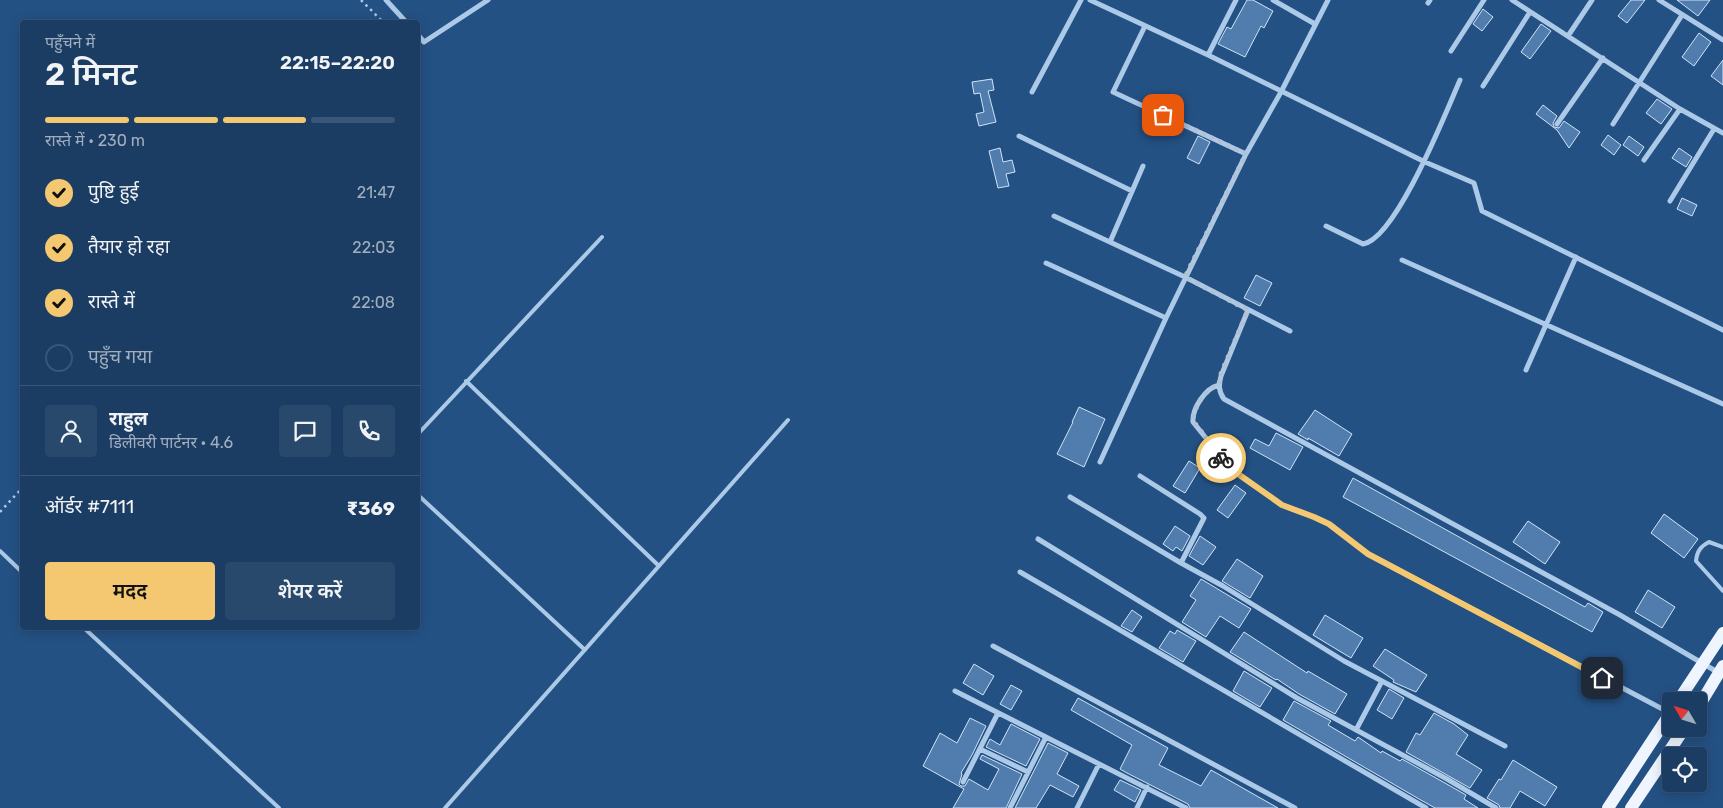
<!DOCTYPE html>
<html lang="hi">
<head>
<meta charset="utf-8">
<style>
  body { margin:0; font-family:Rubik,"Noto Sans Devanagari",sans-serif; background:#28486c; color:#f1f3f6; height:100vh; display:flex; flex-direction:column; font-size:19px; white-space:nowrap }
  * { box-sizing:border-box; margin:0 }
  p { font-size:16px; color:#a0aebe }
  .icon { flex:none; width:28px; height:28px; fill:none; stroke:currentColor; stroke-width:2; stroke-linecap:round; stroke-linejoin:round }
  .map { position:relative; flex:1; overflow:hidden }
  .sheet { position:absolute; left:20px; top:20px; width:400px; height:610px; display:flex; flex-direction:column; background:#1b3d63; border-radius:5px; box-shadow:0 2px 12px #0003,0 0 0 1px #395678 }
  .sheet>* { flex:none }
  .needle { width:32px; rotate:309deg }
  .buttons { position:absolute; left:1662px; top:692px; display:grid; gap:10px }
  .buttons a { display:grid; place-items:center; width:45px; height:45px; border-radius:5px; background:#1b3d63; box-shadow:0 2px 12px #0003,0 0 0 1px #395678; font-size:25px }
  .pin { position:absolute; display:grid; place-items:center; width:42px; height:42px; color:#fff; margin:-21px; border-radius:10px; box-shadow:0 2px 8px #0006 }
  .courier { position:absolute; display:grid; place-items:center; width:50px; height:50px; margin:-25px; border:4px solid #f3c870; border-radius:50%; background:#fff; color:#222; box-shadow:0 1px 6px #0007 }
  .overview em { font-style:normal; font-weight:600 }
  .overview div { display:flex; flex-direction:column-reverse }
  .overview { display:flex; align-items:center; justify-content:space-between; height:85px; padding:0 25px }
  h1 { font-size:32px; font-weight:600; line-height:38px }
  .bar { display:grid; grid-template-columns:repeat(4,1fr); gap:8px 5px; align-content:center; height:60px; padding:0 25px }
  .bar i { height:6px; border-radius:4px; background:#395678 }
  .bar .active { background:#f3c870 }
  .bar p { grid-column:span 4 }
  .line { display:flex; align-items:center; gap:12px; padding:0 25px; border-top:1px solid #395678 }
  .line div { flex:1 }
  .round { display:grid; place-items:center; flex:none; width:52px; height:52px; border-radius:5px; background:#28486c }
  ol { padding:0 25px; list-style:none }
  li { display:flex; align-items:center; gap:15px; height:55px }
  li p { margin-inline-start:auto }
  li .icon { padding:5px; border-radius:50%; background:#f3c870; color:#111; stroke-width:4 }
  li:last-child { color:#a0aebe }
  li i { width:28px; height:28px; border:2px solid #395678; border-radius:50% }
  .cta { display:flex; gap:10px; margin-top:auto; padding:10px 25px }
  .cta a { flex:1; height:58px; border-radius:5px; background:#f3c870; color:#111; font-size:20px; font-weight:600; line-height:58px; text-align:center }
  .cta a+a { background:#28486c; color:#f1f3f6 }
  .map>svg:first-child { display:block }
  .building { fill:#507dae; stroke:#d0e3f6 }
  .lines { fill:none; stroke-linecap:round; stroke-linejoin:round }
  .path { stroke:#accae8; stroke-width:2.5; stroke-dasharray:2.5 4; stroke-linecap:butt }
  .service { stroke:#accae8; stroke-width:4 }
  .minor { stroke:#accae8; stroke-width:5 }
  .primary { stroke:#eff5fe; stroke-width:12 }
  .done { stroke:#b2c2d4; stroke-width:5; stroke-dasharray:0 9 }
  .route { stroke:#f3c870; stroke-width:6 }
</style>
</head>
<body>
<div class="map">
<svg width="1723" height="808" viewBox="0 0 1723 808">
  <rect width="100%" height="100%" fill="#245184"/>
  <path class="building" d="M1247 0H1253L1273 11 1264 28 1261 26 1245 57 1218 44 1227 27 1231 29Z
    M1631 0H1645L1627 23 1618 16Z
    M1677 0H1710L1698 16Z
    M1483 9 1493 17 1482 31 1473 24Z
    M1541 24 1551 31 1530 59 1521 52Z
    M1699 33 1711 42 1694 66 1682 57Z
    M1723 60V85L1711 76Z
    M992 79 994 90 988 91 996 122 979 126 976 114 984 112 980 93 974 94 972 82Z
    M1657 99 1672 109 1661 124 1646 113Z
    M1543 105 1557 116 1553 123 1554 127 1559 128 1564 121 1580 132 1569 148 1557 130 1536 114Z
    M1608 135 1621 145 1614 155 1601 145Z
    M1198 136 1210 142 1199 164 1187 158Z
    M1629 136 1644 147 1638 156 1623 145Z
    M1000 148 1003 162 1012 160 1015 172 1006 174 1009 186 998 188 989 151Z
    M1679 148 1692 157 1686 167 1672 158Z
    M1682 198 1697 205 1692 216 1677 209Z
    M1256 275 1272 283 1260 306 1244 298Z
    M1079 407 1105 419 1084 467 1057 454 1073 422H1072Z
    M1315 410 1352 434 1339 456 1308 438V440L1298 434Z
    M1276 433 1303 447 1290 470 1250 448 1255 439 1269 446Z
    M1189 461 1200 468 1185 493 1173 486Z
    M1353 478 1585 607 1588 603 1603 612 1592 632 1343 497Z
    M1235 485 1246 493 1228 518 1217 510Z
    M1664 514 1698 539 1684 558 1651 533Z
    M1528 521 1560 542 1545 564 1513 542Z
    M1175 526 1190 536 1182 551 1176 547 1173 551 1163 544Z
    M1200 536 1216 547 1203 565 1189 556Z
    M1237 559 1263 576 1250 598 1222 581Z
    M1201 579 1251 609 1239 628 1220 616 1206 637 1182 622 1196 600 1190 596Z
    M1648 590 1675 607 1662 628 1635 612Z
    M1132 610 1142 617 1132 632 1121 626Z
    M1325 615 1363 638 1351 658 1313 635Z
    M1177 630 1196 641 1183 662 1159 648 1170 631 1175 634Z
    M1244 632 1307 673 1308 671 1347 694 1335 714 1299 694 1277 679 1276 680 1230 652Z
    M1385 649 1427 675 1416 692 1393 682 1394 680 1373 666Z
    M974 664 994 676 983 695 963 683Z
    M1244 671 1272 688 1260 707 1233 691Z
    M1011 685 1022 691 1011 710 1000 704Z
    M1389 689 1404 698 1392 719 1377 710Z
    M1078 698 1168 748 1159 765 1201 786 1211 770 1278 808H1190L1188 804 1125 772 1120 769 1132 745 1071 710Z
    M1294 701 1331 721 1328 725 1355 741 1358 737 1381 753 1382 751 1400 761 1402 759 1445 783 1466 795 1464 799 1478 808H1435L1419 799 1283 720Z
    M1434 713 1454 724 1468 735 1456 754 1482 770 1470 788 1406 752 1416 733 1420 735Z
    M970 718 986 726 972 755 961 773 962 774 959 784 961 786H965L969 779 988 790 999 769 980 759 982 755 1022 774 1006 808H953L964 789 923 766 940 733 957 743Z
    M1011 724 1040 739 1026 766 986 747 990 739 1000 745Z
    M1048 743 1068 753 1057 774 1079 786 1073 797 1050 785 1036 808H1015Z
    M1513 760 1557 787 1545 806 1520 791 1510 808H1500L1499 805 1487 798 1499 779 1501 780Z
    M1120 780 1141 790 1135 802 1114 790Z"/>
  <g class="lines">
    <path class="path" d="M361 0 383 22
      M0 512 22 488"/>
    <path class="service" d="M466 381 659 566
      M418 434 602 237
      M418 495 585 650
      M1723 547 1709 542C1701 546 1697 551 1696 561L1723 591
      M0 551 22 572
      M84 628 279 808
      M445 808 788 420"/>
    <path class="minor" d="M386 0 406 22
      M1090 0 1208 55 1425 162 1474 183 1482 211 1723 330
      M1273 0 1315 24
      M1512 0 1680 109 1723 133
      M1659 0 1723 40
      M1428 3 1430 0
      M1145 26 1113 92 1246 154
      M418 35 424 42 488 0
      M1568 36 1592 0
      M1451 51 1484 0
      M1208 55 1236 0
      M1483 86 1530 12
      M1032 92 1081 0
      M1557 124 1603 58
      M1613 124 1682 15
      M1019 136 1132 191
      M1644 160 1680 109
      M1670 201 1714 129
      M1054 216 1185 277 1290 331
      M1326 226 1363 244C1396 239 1446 112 1460 80
      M1110 242 1143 166
      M1402 260 1723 404
      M1046 263 1166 318
      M1248 310 1221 376C1219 384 1218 391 1224 399L1620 615 1719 673
      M1526 370 1576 257
      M1219 385C1205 388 1192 409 1193 422L1231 469 1282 505 1314 517 1329 524 1368 554 1670 713
      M1100 462 1166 318 1246 154 1281 92 1328 0
      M1140 476 1200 514 1204 518 1181 563
      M1070 497 1181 563 1223 586 1344 661 1505 746
      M1038 539 1297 698 1447 779 1496 808
      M1020 572 1426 808
      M993 646 1295 808
      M955 691 1186 808
      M1356 730 1382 681
      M980 749 1028 772
      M963 782 998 713
      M1010 808 1046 737
      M1077 808 1099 764
      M1137 808 1147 787"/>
    <path class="primary" d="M1678 701 1723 633
      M1699 706 1723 666
      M1608 808 1671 712
      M1631 808 1684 729"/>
  </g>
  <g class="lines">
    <path class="done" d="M1163 115 1246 154 1185 277 1248 310 1220 376 1219 385C1206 388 1195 405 1193 418L1194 422 1221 458"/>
    <path class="route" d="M1221 458 1231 469 1282 505 1314 517 1329 524 1368 554 1602 678"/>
  </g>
</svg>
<div class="buttons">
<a><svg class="needle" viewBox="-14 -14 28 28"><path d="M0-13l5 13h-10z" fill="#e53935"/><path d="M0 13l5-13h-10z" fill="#a0aebe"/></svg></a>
<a><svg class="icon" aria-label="locate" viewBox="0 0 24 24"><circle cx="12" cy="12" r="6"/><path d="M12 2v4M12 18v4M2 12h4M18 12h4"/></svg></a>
</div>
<div class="pin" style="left:1163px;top:115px;background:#ea580c"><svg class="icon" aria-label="bag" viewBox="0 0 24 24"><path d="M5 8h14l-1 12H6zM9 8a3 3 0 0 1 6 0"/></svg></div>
<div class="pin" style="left:1602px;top:678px;background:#1f2937"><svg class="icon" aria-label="home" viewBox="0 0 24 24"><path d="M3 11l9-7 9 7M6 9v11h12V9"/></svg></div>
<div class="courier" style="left:1221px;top:458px"><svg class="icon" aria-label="bike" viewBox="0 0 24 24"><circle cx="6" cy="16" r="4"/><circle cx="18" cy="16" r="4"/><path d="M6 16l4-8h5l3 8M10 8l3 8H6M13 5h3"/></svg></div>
<section class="sheet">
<div class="overview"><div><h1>2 मिनट</h1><p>पहुँचने में</p></div><em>22:15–22:20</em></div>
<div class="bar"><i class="active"></i><i class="active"></i><i class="active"></i><i></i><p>रास्ते में · 230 m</p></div>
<ol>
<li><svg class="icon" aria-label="check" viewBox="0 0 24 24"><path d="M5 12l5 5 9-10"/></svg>पुष्टि हुई<p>21:47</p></li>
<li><svg class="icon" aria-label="check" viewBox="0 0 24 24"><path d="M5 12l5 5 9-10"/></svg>तैयार हो रहा<p>22:03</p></li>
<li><svg class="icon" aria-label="check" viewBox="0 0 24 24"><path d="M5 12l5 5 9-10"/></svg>रास्ते में<p>22:08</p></li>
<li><i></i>पहुँच गया</li>
</ol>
<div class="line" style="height:90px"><a class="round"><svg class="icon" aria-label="person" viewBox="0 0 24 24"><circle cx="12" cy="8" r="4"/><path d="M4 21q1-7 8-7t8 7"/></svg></a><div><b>राहुल</b><p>डिलीवरी पार्टनर · 4.6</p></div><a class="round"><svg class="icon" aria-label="chat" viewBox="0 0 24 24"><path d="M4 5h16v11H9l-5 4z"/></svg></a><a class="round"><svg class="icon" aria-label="phone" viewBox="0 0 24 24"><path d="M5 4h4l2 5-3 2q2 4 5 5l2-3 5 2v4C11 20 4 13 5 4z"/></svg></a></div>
<div class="line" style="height:65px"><div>ऑर्डर #7111</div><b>₹369</b></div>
<div class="cta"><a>मदद</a><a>शेयर करें</a></div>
</section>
</div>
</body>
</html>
